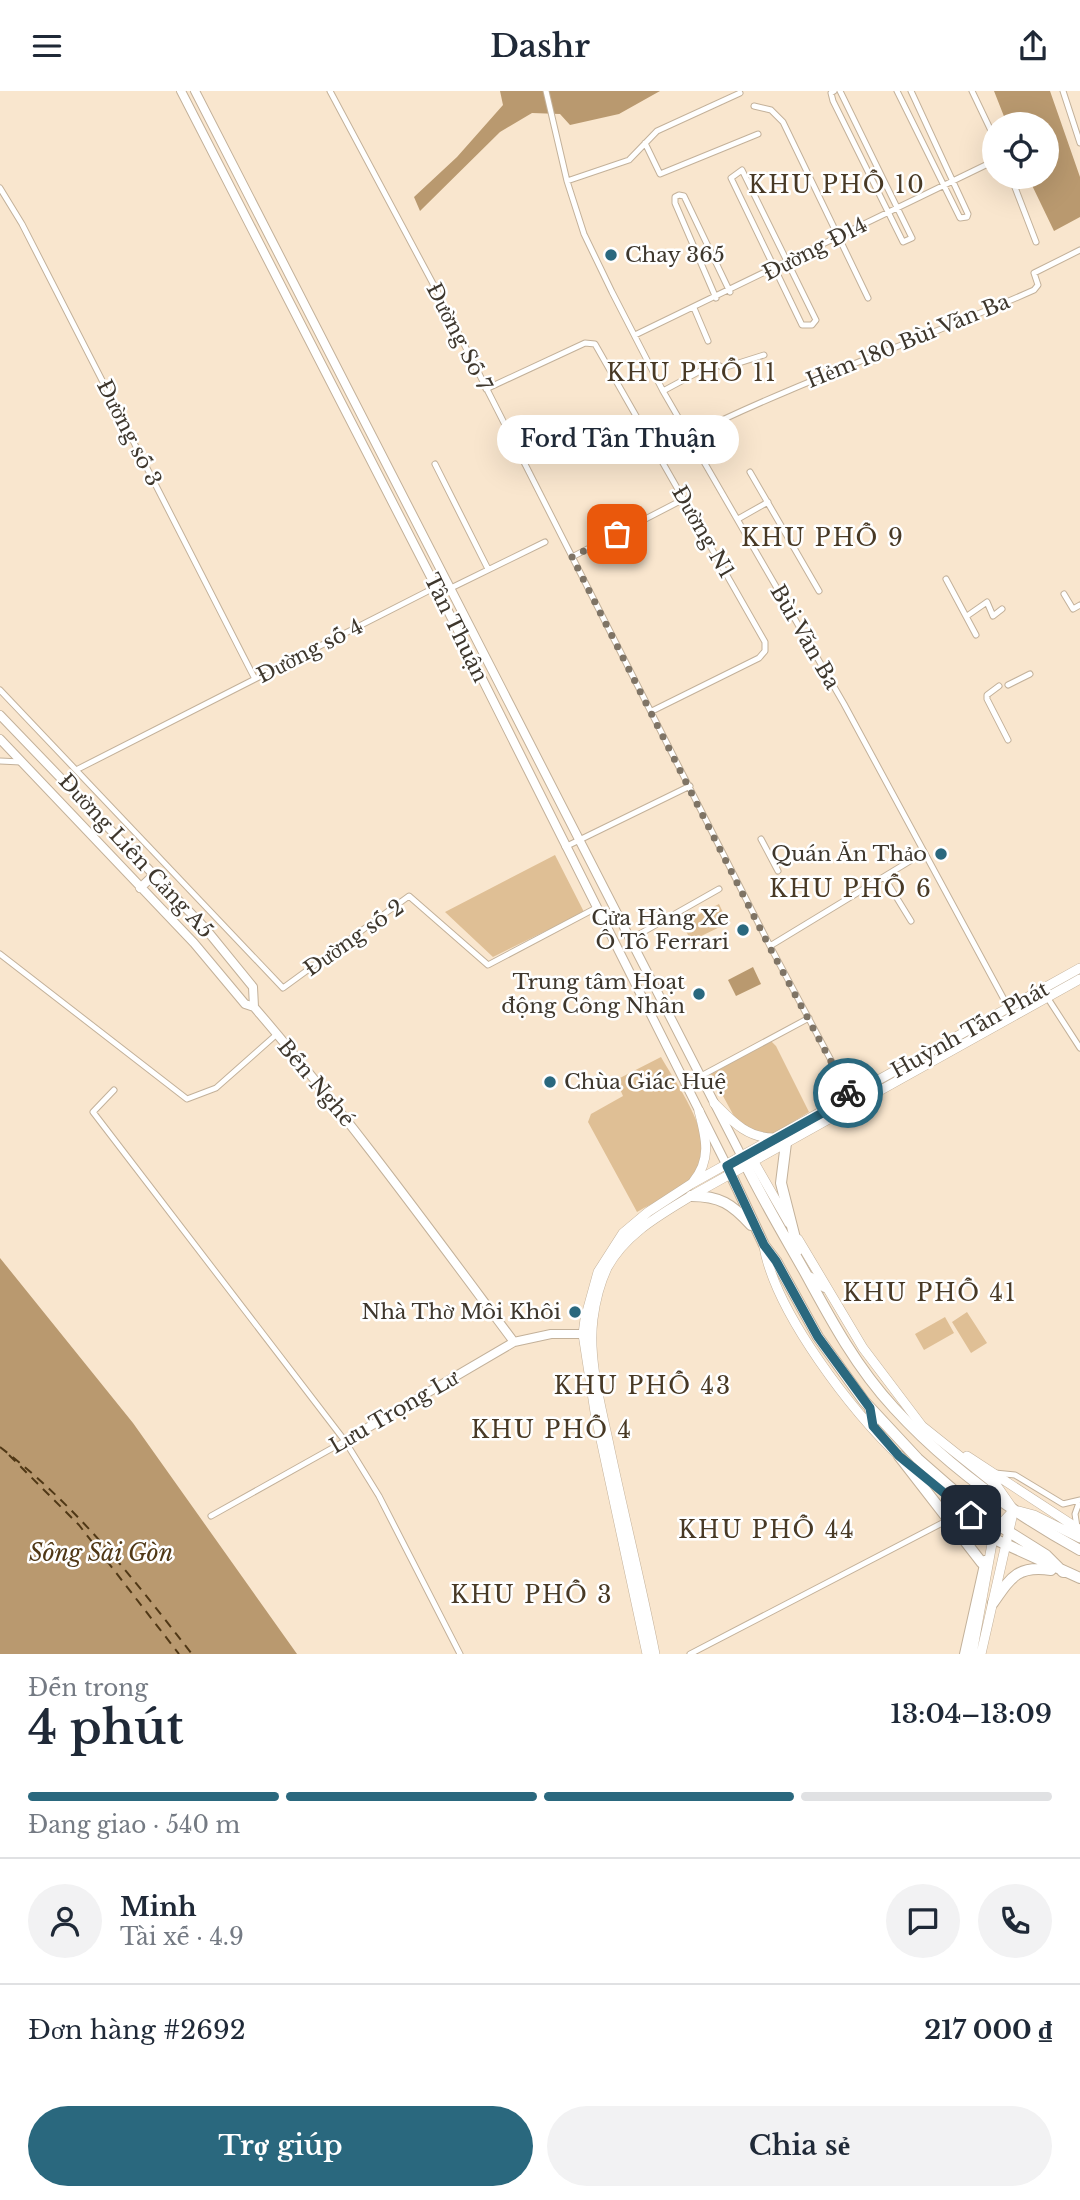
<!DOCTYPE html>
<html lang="vi">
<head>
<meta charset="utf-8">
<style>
  body { margin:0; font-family:"Libre Baskerville",serif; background:#f2f2f3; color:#1f2937; height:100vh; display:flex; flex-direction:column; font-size:26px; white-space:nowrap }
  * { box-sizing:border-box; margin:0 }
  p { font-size:23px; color:#747a83 }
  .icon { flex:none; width:38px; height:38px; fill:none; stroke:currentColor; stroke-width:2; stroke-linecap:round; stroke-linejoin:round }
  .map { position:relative; height:1563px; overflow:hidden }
  .side { display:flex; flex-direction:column; background:#fff; flex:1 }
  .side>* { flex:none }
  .controls { position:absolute; left:982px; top:21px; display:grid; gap:14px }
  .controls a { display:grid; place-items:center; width:77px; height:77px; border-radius:50%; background:#fff; box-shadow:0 7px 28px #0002; font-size:35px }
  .pin { position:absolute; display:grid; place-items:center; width:60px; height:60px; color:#fff; margin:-30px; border-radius:14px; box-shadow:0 4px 10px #0006 }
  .courier { position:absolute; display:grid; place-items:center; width:70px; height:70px; margin:-35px; border:5px solid #2a687e; border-radius:50%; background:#fff; color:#222; box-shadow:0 2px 9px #0007 }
  .bubble { position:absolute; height:49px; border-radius:24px; background:#fff; box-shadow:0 7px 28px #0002; font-size:23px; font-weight:600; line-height:49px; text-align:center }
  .head em { font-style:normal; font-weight:600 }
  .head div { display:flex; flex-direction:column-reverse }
  .head { display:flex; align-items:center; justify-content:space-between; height:119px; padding:0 28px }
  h1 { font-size:46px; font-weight:600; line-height:52px }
  .bar { display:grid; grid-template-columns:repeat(4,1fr); gap:10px 7px; align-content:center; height:84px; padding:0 28px }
  .bar i { height:9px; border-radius:5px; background:#e0e1e3 }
  .bar .current { background:#2a687e }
  .bar p { grid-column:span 4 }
  .line { display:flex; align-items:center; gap:18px; padding:0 28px; border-top:2px solid #e0e1e3 }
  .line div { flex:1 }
  .round { display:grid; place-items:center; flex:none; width:74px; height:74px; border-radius:37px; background:#f2f2f3 }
  .primary-button { display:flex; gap:14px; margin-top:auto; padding:14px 28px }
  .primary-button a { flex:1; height:80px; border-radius:42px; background:#2a687e; color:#fff; font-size:28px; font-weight:600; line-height:80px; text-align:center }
  .primary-button a+a { background:#f2f2f3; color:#1f2937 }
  header { display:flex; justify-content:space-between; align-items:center; height:91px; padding:0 28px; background:#fff; font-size:32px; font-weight:600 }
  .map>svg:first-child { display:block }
  .green { fill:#dfbf95 }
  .water { fill:#b9996f }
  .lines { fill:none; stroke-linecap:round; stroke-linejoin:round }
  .ferry { stroke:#503816; stroke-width:2; stroke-dasharray:9 7; stroke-linecap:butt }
  .street-casing { stroke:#c3b19a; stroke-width:7 }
  .secondary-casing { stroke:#c3b19a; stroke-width:10 }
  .primary-casing { stroke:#c3b19a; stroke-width:10 }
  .highway-casing { stroke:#c3b19a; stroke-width:12 }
  .street { stroke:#fff; stroke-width:5 }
  .secondary { stroke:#fff; stroke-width:8 }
  .primary { stroke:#fff; stroke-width:9 }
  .highway { stroke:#fff; stroke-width:10 }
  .done { stroke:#7f7465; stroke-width:7; stroke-dasharray:0 12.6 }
  .route { stroke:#2a687e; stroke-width:9 }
  .poi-dot { fill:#2a687e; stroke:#fff; stroke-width:2.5 }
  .labels { text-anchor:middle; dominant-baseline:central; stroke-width:5; stroke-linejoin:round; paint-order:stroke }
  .street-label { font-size:21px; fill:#3e372d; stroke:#fff }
  .poi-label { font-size:21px; fill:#3e372d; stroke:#fff; text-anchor:end }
  .neighbourhood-label { font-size:23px; letter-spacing:2px; fill:#483925; stroke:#fff }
  .water-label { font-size:23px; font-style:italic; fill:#503816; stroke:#fff }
</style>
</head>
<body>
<header><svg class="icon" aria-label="menu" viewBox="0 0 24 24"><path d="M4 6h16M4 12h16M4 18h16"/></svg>Dashr<svg class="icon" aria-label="share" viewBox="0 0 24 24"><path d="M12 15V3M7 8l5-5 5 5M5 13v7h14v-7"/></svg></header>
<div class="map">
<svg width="1080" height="1563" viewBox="0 0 1080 1563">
  <rect width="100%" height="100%" fill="#f9e6ce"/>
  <path class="green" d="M555 764 584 821 493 866 445 821Z
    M719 813 728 832 691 850 682 832Z
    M771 950 776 955 809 1021 770 1045 749 1041 735 1027 711 983Z
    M661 966C676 993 720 1051 697 1082 683 1099 656 1110 637 1121L588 1031 591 1023 623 1005 616 989Z
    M967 1221 987 1252 971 1262 952 1231Z
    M945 1226 954 1242 924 1259 915 1243Z"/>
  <path class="water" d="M500 0H660L619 23 570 34 560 23 532 22 500 41 420 120 414 106 457 66 503 14Z
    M994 0H1050L1080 86V126L1054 140 1028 86H1046V33H1007Z
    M753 876 761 893 736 905 728 889Z
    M0 1167 133 1332 297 1563H0Z"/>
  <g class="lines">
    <path class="ferry" d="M0 1356C79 1417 131 1485 192 1563
      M9 1364 79 1434 179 1563"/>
    <defs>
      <path id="street" d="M330 0 438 202 770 855 856 1016
        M546 0 567 90 584 143 612 201 663 300 844 613 1013 925
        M834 0 831 2 833 10 903 151 912 147 840 0
        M897 0 960 127 967 126 968 123 911 0
        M972 0 994 46
        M1063 0 1080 52
        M754 15 771 19 783 31 868 207
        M645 52 660 83 758 43
        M742 79 816 229 812 234H802L731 87Z
        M1011 86 1036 151
        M567 90 629 69 657 40 740 2
        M0 97 22 133 255 588
        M716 207 675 112V106L679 104 684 105 730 201
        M694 217 708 250
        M635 244 994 70
        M486 298 585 252 595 253 765 551V560L759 567 652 620
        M663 300 715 272 723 277 764 264
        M689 345C801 289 920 250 1034 199L1038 194 1034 182 1080 159
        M435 373 488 478
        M750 381 819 500
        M738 428 768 411
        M572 466 684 408
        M946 488 976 544
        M1064 503 1073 518 1080 514
        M967 525 987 511 993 525 1002 518
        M1008 594 1030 583
        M999 595 987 604V608L1008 649
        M0 599 283 897 409 805 488 874 596 817
        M0 670 21 671
        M78 678 436 496 451 497 545 451
        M761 748 778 780
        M565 756 690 695
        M884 786 911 830
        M629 849 719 798
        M770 855 923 762
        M0 863 187 1008 216 997 277 943
        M1047 906 1080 957
        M686 993 809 927
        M114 999 93 1021 345 1350 379 1405 460 1563
        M995 1382 1015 1384 1063 1413 1080 1409
        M211 1425 345 1350
        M1077 1436 1075 1423 1080 1409
        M690 1563 948 1429"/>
      <path id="secondary" d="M181 0 436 496 727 1075
        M195 0 742 1066
        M0 624 205 837 253 896 254 916
        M0 648 194 852 245 913 254 916C346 1023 429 1137 514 1251
        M140 797 155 783
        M345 1350 514 1251 551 1243H583
        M964 1563 985 1469"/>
      <path id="primary" d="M714 1012C732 1030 747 1047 774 1047
        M754 1071 789 1132
        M693 1091C712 1068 706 1047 699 1020
        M798 1148 863 1257 922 1335 997 1395 1013 1418
        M764 1156C776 1222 852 1321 902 1368
        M967 1365 1080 1439
        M912 1377 976 1425 990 1419 992 1412 987 1400
        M1019 1420 1034 1424 1080 1447
        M647 1563 595 1321 583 1243 585 1228 598 1181 623 1142 648 1121 691 1093 1080 877
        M655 1563C641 1492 623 1421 608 1349 600 1312 588 1266 593 1228 595 1212 600 1192 607 1177 625 1143 660 1124 691 1105L1080 888
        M972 1563 993 1447 999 1435 1013 1420
        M981 1563 1013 1422"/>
      <path id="highway" d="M786 1052 781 1092 798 1159
        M742 1066C761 1106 784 1144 806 1183 832 1231 857 1277 894 1317 947 1375 1011 1421 1080 1459
        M727 1075 764 1154 776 1170 818 1246 864 1310 918 1368 982 1424 1046 1464 1063 1481
        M691 1105C720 1105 732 1113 751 1134
        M809 1186 825 1196
        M870 1317 873 1335
        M899 1365 982 1472
        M950 1428 1080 1487
        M993 1512C1011 1486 1018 1474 1051 1479"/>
    </defs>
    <use href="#street" class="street-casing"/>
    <use href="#secondary" class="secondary-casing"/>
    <use href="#primary" class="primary-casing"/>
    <use href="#highway" class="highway-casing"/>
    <use href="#street" class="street"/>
    <use href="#secondary" class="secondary"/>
    <use href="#primary" class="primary"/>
    <use href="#highway" class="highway"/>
  </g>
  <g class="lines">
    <path class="done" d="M617 443 572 466 769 855 848 1002"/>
    <path class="route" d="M848 1002 851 1006 727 1075 764 1154 776 1170 818 1246 870 1317 873 1335 899 1365 971 1424"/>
  </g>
  <g class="poi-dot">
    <circle cx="611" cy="164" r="7"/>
    <circle cx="941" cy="763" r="7"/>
    <circle cx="743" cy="839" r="7"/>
    <circle cx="699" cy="903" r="7"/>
    <circle cx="550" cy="991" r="7"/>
    <circle cx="575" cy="1221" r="7"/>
  </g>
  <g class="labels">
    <g class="street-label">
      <text transform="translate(815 158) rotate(-27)">Đường Đ14</text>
      <text transform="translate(459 246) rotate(63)">Đường Số 7</text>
      <text transform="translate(908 250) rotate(-22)">Hẻm 180 Bùi Văn Ba</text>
      <text transform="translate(129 342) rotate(63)">Đường số 3</text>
      <text transform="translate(703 441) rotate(60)">Đường N1</text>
      <text transform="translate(456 537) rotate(64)">Tân Thuận</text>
      <text transform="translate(805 546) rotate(60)">Bùi Văn Ba</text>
      <text transform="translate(310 560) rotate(-27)">Đường số 4</text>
      <text transform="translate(136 765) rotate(47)">Đường Liên Cảng A5</text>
      <text transform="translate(354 847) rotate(-35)">Đường số 2</text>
      <text transform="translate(970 939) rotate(-29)">Huỳnh Tấn Phát</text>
      <text transform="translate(316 992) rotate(50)">Bến Nghé</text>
      <text transform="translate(394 1321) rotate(-30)">Lưu Trọng Lư</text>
    </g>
    <g class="poi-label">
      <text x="625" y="164" text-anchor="start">Chay 365</text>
      <text x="927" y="763">Quán Ăn Thảo</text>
      <text x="729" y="827">Cửa Hàng Xe<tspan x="729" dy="24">Ô Tô Ferrari</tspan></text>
      <text x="685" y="891">Trung tâm Hoạt<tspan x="685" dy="24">động Công Nhân</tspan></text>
      <text x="564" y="991" text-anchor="start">Chùa Giác Huệ</text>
      <text x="561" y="1221">Nhà Thờ Môi Khôi</text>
    </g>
    <g class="neighbourhood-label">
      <text x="837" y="94">KHU PHỐ 10</text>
      <text x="692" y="282">KHU PHỐ 11</text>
      <text x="823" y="447">KHU PHỐ 9</text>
      <text x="851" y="798">KHU PHỐ 6</text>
      <text x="930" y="1202">KHU PHỐ 41</text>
      <text x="643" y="1295">KHU PHỐ 43</text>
      <text x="552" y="1339">KHU PHỐ 4</text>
      <text x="767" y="1439">KHU PHỐ 44</text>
      <text x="532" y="1504">KHU PHỐ 3</text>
    </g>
    <g class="water-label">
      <text x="101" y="1462">Sông Sài Gòn</text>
    </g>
  </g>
</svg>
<div class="controls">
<a><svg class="icon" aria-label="locate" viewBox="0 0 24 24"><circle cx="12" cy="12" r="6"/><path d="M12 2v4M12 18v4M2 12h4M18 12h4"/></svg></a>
</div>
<div class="pin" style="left:617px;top:443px;background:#ea580c"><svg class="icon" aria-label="bag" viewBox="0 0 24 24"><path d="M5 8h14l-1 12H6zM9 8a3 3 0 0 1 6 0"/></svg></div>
<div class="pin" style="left:971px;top:1424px;background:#1f2937"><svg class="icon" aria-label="home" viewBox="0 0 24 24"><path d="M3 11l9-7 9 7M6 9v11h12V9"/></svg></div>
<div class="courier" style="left:848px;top:1002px"><svg class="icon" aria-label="bike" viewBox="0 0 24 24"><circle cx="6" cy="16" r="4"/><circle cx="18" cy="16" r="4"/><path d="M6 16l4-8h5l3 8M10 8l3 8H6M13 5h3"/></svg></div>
<div class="bubble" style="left:497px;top:324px;width:242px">Ford Tân Thuận</div>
</div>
<section class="side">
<div class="head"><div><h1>4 phút</h1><p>Đến trong</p></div><em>13:04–13:09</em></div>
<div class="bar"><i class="current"></i><i class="current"></i><i class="current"></i><i></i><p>Đang giao · 540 m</p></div>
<div class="line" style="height:126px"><a class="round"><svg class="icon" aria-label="person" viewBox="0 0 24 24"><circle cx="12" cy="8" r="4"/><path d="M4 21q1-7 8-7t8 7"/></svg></a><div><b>Minh</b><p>Tài xế · 4.9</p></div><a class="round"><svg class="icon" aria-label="chat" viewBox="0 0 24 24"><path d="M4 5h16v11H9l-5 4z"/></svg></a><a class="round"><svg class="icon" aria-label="phone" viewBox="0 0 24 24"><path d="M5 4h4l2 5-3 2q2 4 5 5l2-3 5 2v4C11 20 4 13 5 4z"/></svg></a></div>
<div class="line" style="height:91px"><div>Đơn hàng #2692</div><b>217 000 ₫</b></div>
<div class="primary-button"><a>Trợ giúp</a><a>Chia sẻ</a></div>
</section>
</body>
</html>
